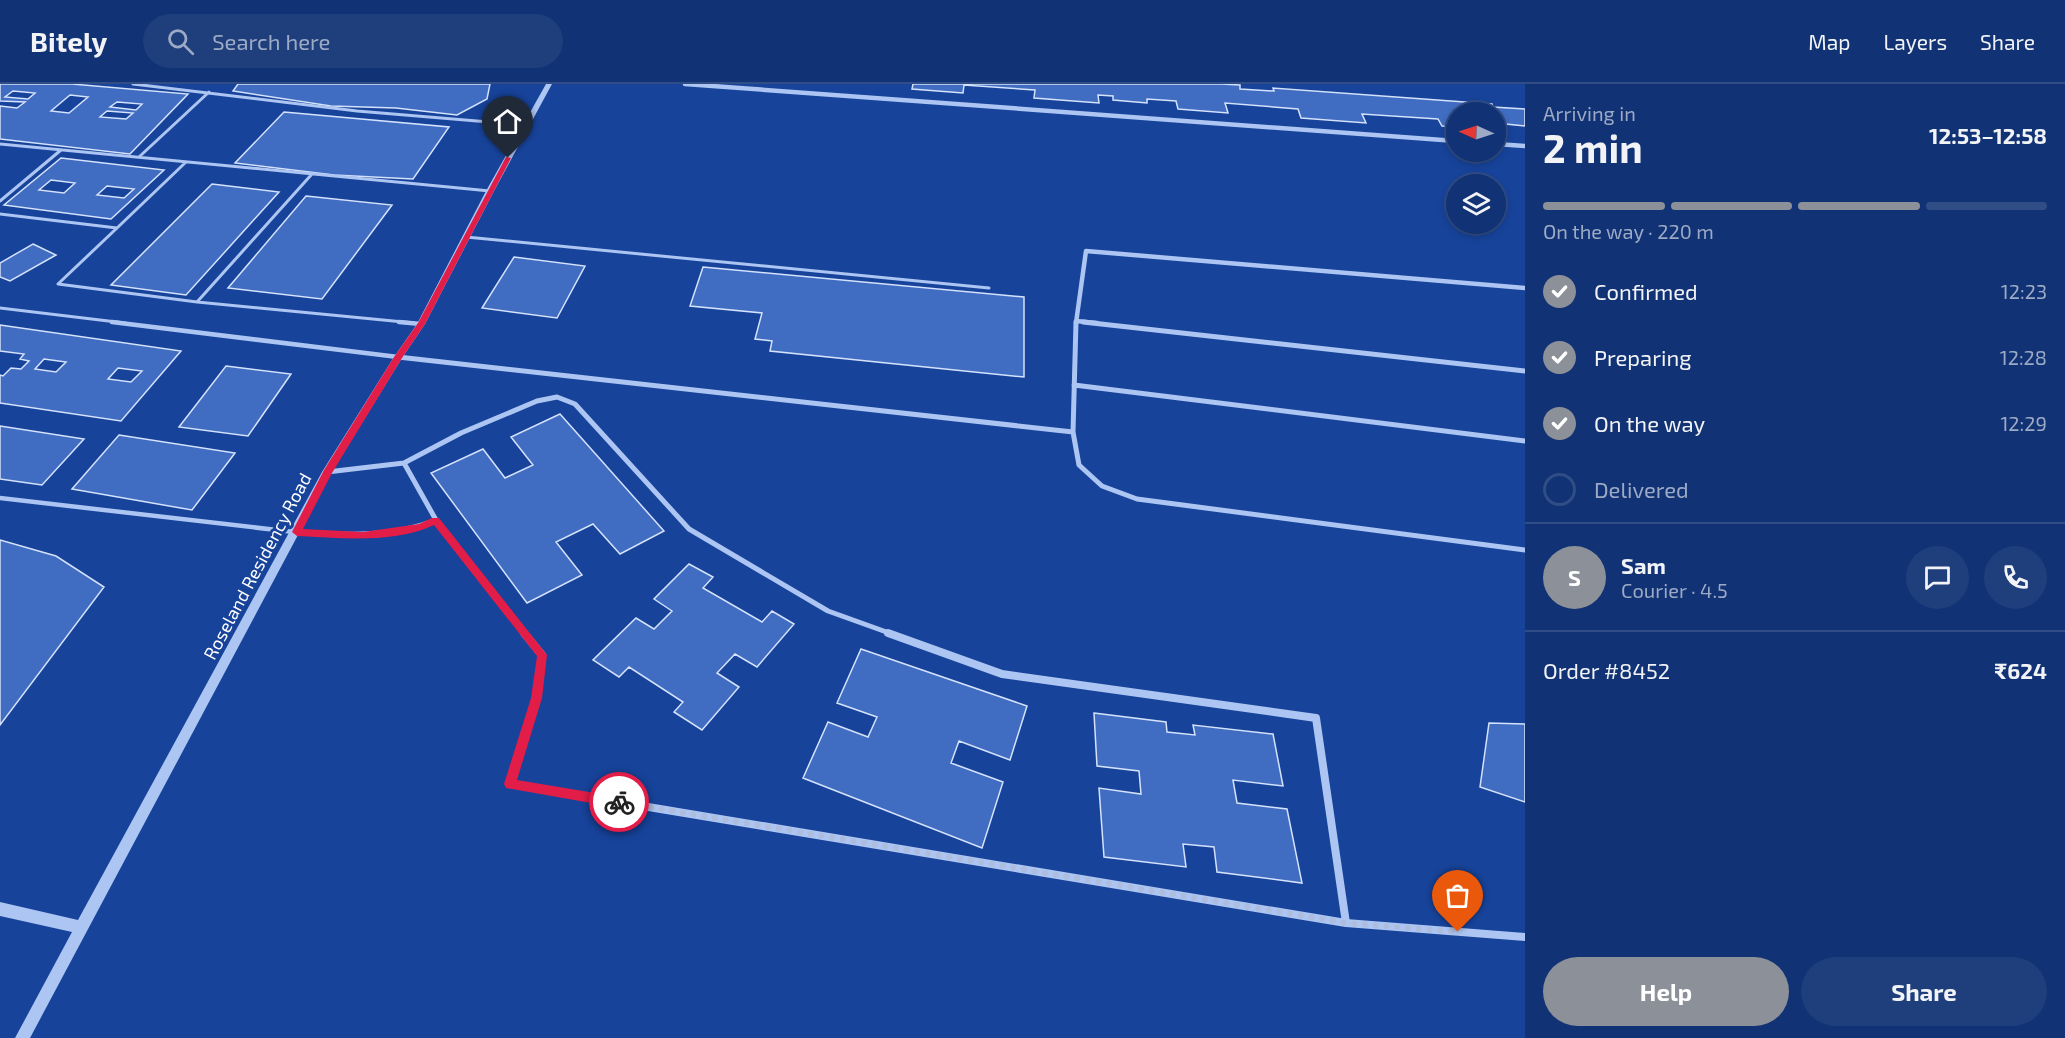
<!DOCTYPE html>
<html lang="en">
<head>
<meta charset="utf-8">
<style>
  body { margin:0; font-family:"Exo 2",sans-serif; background:#1e3e7c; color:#f1f3f6; height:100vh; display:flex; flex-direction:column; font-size:22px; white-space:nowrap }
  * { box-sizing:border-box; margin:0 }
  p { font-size:20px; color:#9caac5 }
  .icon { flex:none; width:33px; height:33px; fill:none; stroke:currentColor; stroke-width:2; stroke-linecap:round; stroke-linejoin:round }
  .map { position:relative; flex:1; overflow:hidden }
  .side { display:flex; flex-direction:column; background:#113274; width:540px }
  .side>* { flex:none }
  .needle { width:39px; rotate:273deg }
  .buttons { position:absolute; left:1446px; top:18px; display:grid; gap:12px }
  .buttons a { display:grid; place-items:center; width:60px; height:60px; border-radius:50%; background:#113274; box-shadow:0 3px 9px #0003,0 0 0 2px #304d86; font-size:30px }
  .pin { position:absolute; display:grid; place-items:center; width:51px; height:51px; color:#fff; margin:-62px -26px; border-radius:50% 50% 50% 0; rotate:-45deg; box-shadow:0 0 6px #0007 }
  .pin .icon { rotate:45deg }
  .courier { position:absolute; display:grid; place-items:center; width:60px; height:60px; margin:-30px; border:4px solid #e11d48; border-radius:50%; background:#fff; color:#222; box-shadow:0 2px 8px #0007 }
  .head em { font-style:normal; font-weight:700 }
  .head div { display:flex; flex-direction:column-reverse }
  .head { display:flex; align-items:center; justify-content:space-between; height:102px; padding:0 18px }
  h1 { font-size:39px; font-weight:700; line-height:45px }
  .bar { display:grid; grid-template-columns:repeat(4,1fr); gap:9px 6px; align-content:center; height:72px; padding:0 18px }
  .bar i { height:8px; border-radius:4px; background:#304d86 }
  .bar .active { background:#8c9099 }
  .bar p { grid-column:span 4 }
  .line { display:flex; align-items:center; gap:15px; padding:0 18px; border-top:2px solid #304d86 }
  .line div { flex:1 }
  .round { display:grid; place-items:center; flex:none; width:63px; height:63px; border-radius:32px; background:#1e3e7c }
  ol { padding:0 18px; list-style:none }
  li { display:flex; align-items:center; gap:18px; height:66px }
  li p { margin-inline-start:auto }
  li .icon { padding:6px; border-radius:50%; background:#8c9099; color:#fff; stroke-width:4 }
  li:last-child { color:#9caac5 }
  li i { width:33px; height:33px; border:3px solid #304d86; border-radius:50% }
  .primary-button { display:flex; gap:12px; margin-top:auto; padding:12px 18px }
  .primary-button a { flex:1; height:69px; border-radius:36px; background:#8c9099; color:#fff; font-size:24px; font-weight:700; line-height:69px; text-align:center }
  .primary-button a+a { background:#1e3e7c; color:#f1f3f6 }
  header { display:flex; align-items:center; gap:36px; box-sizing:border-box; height:84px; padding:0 30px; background:#113274; border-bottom:2px solid #304d86 }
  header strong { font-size:28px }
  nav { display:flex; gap:33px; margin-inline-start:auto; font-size:21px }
  .search { width:420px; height:54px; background:#1e3e7c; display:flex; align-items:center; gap:15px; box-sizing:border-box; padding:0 21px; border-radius:33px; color:#9caac5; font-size:22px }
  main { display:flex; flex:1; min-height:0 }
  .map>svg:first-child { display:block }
  .building { fill:#406cc1; stroke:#d4e2fc; stroke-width:1.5; fill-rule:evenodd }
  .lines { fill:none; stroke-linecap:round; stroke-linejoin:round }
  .service-far1 { stroke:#acc5f2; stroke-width:3 }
  .service { stroke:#acc5f2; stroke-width:4.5 }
  .minor-far2 { stroke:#acc5f2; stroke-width:4.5 }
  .minor-far1 { stroke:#acc5f2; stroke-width:5 }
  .minor { stroke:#acc5f2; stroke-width:8 }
  .tertiary { fill:#acc5f2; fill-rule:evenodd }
  .route { fill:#e11d48 }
  .done { stroke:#aebddc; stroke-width:6; stroke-dasharray:0 10.8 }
  .labels { text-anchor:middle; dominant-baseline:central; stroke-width:6; stroke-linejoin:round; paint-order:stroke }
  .street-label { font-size:18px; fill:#fff; stroke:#17439a }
</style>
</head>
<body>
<header>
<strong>Bitely</strong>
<div class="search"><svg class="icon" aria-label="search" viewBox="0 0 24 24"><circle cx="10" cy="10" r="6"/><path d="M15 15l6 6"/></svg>Search here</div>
<nav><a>Map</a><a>Layers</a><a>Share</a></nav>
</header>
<main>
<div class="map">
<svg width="1525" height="954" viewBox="0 0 1525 954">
  <rect width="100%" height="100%" fill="#17439a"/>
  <path class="building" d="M0 0H72L188 10 130 70 0 55V22L17 24 25 18 0 17ZM13 7 35 9 28 15 5 13ZM70 11 88 13 69 29 51 27ZM117 18 142 20 136 26 110 23ZM107 27 133 29 126 35 100 33Z
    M238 0H490L487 15 457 31 396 24 331 22 233 7Z
    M913 0H1222L1240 1V5L1274 7 1273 4 1492 20 1493 23 1525 25V42L1496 39V28H1456V43L1442 42 1438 35 1362 30 1366 39 1301 34 1298 25 1225 19 1228 29 1178 25 1176 17 1147 15V19L1113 16V12L1098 11 1099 19 1034 14 1035 6 964 1 963 9 912 5Z
    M284 28 449 43 413 95 334 91 235 79Z
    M61 74 164 86 111 135 4 121ZM51 96 75 99 64 109 39 106ZM107 102 134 105 124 114 97 111Z
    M212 100 279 108 186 211 111 201Z
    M306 112 392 121 322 215 228 204Z
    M33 160 56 171 10 197 0 193V179Z
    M514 173 585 182 557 234 482 224Z
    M703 183 1024 213V293L770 267 772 257 755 255 762 229 690 222Z
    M0 241 181 267 121 337 0 319V291L3 292 11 284 21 285 29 277 20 275 24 270 0 267ZM44 275 66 278 56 288 35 285ZM118 284 142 287 131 298 108 295Z
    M226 282 291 290 248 352 179 343Z
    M560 330 664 447 620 470 593 440 556 458 582 491 527 519 431 389 483 365 505 394 533 381 511 353Z
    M0 342 84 355 42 401 0 395Z
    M119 351 235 369 192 426 72 405Z
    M0 456 56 472 104 503 0 641Z
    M689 480 713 493 703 504 762 538 772 527 794 540 757 583 735 570 717 589 739 603 702 646 674 628 683 618 629 583 619 593 593 576 636 534 654 545 672 527 654 515Z
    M861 565 1027 622 1010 676 959 657 951 679 1003 698 982 764 803 694 828 638 868 653 877 633 837 619Z
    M1094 629 1166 638 1167 648 1195 651 1193 641 1273 650 1283 702 1233 696 1237 719 1287 725 1302 799 1217 788 1214 763 1183 760 1186 783 1104 773 1099 704 1141 710 1139 687 1097 682Z
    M1489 639 1525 640V718L1480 703Z"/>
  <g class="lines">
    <path class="service-far1" d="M133 0 357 27 526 41
      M0 60 490 107
      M139 73 209 8
      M312 90 197 218 414 239
      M0 117 61 66
      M0 130 117 144 58 200 197 218
      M117 144 186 78
      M466 153 989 204
      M0 224 125 239"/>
    <path class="service" d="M112 238 398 273
      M399 238 421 240
      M0 414 294 448"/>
    <path class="minor-far2" d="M685 0 1456 57
      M1496 60 1525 62
      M1076 237 1097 239
      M1076 239 1086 167 1525 204"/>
    <path class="minor-far1" d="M1083 238 1525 287
      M398 273 1073 348 1076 238
      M1074 301 1525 357
      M1073 348 1079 381 1102 402 1137 415 1525 466
      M404 379 436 436
      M327 388 404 379 461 349 537 317 557 313 575 320 689 445 828 527 892 550
      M297 448C345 451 391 454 436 436L526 550"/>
    <path class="minor" d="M524 549 542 571 537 614 510 700 1346 839 1525 853
      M888 549 1002 590 1316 634 1346 839"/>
    <path class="tertiary" d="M546 0H552L494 107 425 240 402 274 331 389 30 954H15L72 848 0 832V818L78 836 322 388 394 273 417 240 486 107Z"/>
  </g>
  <path class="route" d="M506 73 511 74 425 240 402 274 332 389 303 445 363 448 419 440 432 434H439L547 571 542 614 517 696 619 713 625 718 619 724 506 704 504 700 531 614 537 572 434 441C393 460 341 454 297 452L292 448 324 386 394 273 418 239Z"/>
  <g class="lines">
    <path class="done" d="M619 718 1346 839 1458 848"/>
  </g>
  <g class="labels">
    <g class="street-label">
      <text transform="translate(257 482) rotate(-62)">Roseland Residency Road</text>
    </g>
  </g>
</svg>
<div class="buttons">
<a><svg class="needle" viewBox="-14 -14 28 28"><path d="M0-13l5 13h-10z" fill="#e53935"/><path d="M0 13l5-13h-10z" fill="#9caac5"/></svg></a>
<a><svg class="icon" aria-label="layers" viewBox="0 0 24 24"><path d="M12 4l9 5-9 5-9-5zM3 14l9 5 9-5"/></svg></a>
</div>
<div class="pin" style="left:1458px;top:848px;background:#ea580c"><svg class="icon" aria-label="bag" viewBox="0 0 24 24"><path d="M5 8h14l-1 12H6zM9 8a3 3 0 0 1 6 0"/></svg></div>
<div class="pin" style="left:508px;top:74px;background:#1f2937"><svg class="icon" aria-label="home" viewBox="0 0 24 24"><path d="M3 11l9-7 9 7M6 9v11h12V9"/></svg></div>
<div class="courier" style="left:619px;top:718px"><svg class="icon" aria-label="bike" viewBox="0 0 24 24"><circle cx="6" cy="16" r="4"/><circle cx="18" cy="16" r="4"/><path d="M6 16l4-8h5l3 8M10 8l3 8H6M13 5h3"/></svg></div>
</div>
<section class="side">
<div class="head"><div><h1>2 min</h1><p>Arriving in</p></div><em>12:53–12:58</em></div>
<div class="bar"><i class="active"></i><i class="active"></i><i class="active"></i><i></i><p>On the way · 220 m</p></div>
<ol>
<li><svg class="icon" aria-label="check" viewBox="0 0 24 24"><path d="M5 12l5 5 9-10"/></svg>Confirmed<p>12:23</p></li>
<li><svg class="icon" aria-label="check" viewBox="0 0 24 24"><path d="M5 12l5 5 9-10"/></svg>Preparing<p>12:28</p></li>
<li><svg class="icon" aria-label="check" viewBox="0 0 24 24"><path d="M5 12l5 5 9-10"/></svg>On the way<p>12:29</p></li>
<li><i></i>Delivered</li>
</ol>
<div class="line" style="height:108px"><b class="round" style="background:#8c9099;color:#fff">S</b><div><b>Sam</b><p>Courier · 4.5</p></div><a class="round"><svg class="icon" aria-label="chat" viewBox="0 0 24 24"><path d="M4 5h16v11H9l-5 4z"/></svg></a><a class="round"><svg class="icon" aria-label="phone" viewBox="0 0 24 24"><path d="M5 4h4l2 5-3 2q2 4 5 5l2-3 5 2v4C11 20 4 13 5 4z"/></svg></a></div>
<div class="line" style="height:78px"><div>Order #8452</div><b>₹624</b></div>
<div class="primary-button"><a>Help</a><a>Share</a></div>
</section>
</main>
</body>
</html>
